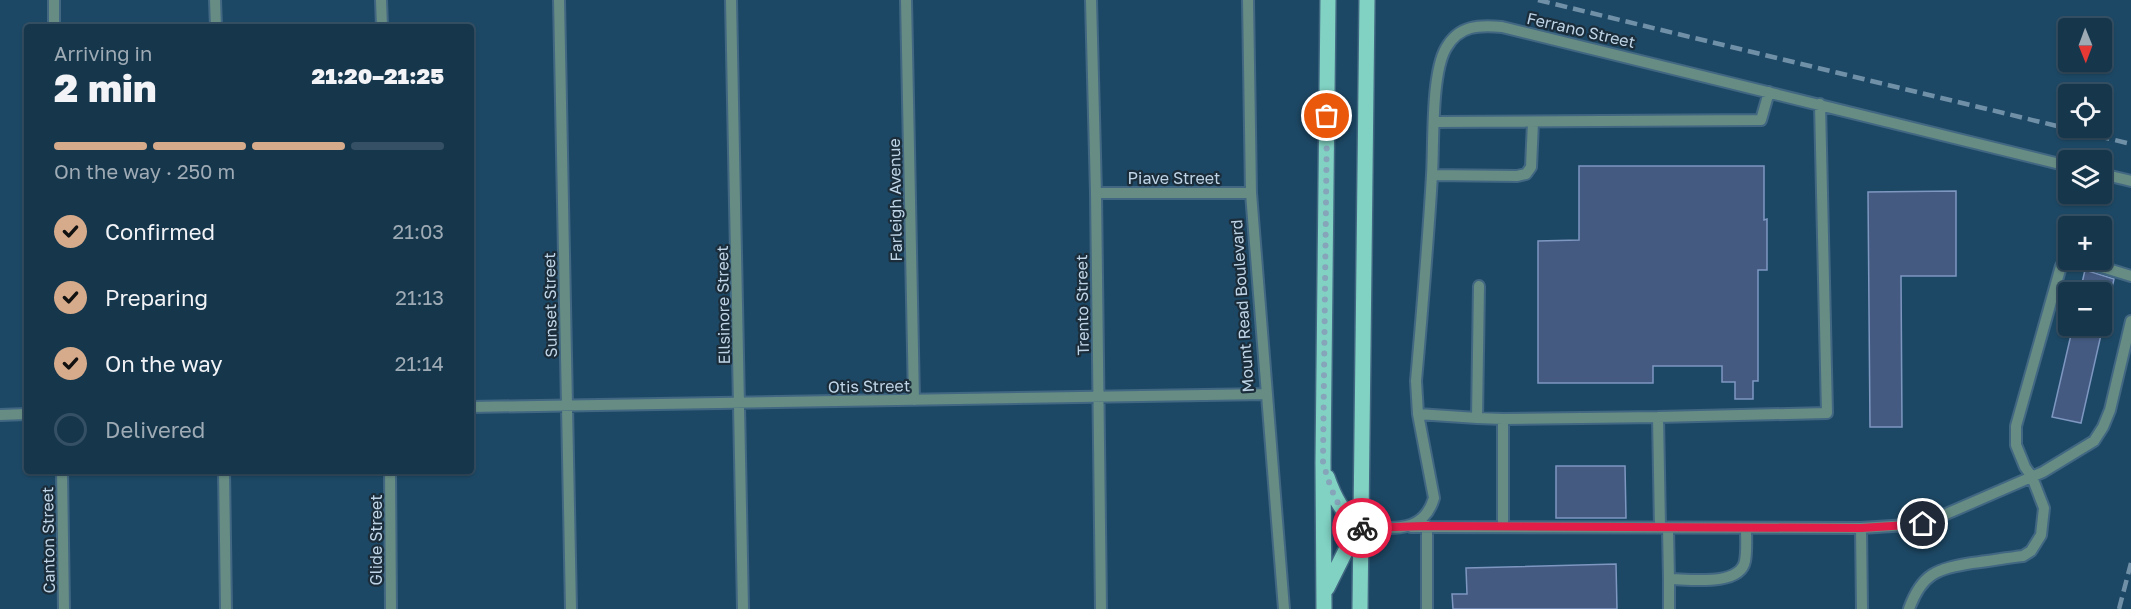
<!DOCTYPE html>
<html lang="en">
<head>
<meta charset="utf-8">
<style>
  body { margin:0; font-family:"Golos Text",sans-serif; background:#234156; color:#f1f3f6; height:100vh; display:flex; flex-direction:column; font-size:22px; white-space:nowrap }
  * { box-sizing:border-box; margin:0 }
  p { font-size:20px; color:#9eabb5 }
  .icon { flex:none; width:33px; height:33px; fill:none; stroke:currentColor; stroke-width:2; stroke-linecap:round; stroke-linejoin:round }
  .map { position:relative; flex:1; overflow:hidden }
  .panel { position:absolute; left:24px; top:24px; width:450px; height:450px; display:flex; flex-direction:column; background:#16364c; border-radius:6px; box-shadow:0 2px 4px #0004,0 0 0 2px #355064 }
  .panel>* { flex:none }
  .needle { width:39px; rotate:179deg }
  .controls { position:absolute; left:2058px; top:18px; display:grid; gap:12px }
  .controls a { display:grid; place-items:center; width:54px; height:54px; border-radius:6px; background:#16364c; box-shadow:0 2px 4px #0004,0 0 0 2px #355064; font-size:30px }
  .pin { position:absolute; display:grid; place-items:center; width:51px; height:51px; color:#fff; margin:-26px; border:3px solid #fff; border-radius:50%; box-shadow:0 2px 6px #0007 }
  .courier { position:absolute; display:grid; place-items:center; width:60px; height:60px; margin:-30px; border:4px solid #e11d48; border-radius:50%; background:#fff; color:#222; box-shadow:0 2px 8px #0007 }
  .headline em { font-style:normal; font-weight:800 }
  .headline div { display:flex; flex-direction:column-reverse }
  .headline { display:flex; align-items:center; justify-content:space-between; height:102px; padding:0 30px }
  h1 { font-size:39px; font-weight:800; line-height:45px }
  .bar { display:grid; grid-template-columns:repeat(4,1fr); gap:9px 6px; align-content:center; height:72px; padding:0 30px }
  .bar i { height:8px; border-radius:4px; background:#355064 }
  .bar .selected { background:#d6ab8b }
  .bar p { grid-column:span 4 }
  ol { padding:0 30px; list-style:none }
  li { display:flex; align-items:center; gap:18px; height:66px }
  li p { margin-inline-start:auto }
  li .icon { padding:6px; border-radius:50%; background:#d6ab8b; color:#111; stroke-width:4 }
  li:last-child { color:#9eabb5 }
  li i { width:33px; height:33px; border:3px solid #355064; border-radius:50% }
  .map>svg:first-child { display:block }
  .building { fill:#445a81; stroke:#7e97c1; stroke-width:1.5 }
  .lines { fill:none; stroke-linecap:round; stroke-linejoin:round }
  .minor-casing { stroke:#416782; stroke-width:14 }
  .major-casing { stroke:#416782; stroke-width:18 }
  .minor { stroke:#668c84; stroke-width:10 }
  .major { stroke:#81d2c3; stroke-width:15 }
  .rail { stroke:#7090a8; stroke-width:4.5; stroke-dasharray:12 6; stroke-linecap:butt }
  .done { stroke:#86a4ba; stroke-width:6; stroke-dasharray:0 10.8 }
  .route { stroke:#e11d48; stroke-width:8 }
  .labels { text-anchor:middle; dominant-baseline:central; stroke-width:4.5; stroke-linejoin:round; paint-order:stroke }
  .street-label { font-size:16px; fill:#bfd5e7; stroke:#1b2d3a }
</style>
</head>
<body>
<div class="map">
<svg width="2131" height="609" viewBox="0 0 2131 609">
  <rect width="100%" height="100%" fill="#1d4865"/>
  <path class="building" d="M1579 166H1764V220L1767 219V270H1758V381H1753V399H1735V382H1722V366H1653V383H1538V241L1579 240Z
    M1956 191V276H1901L1902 427H1870L1868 192Z
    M2085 270 2114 279 2111 292H2080Z
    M2073 326H2103L2081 423 2052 417Z
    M1556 466H1625L1626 518H1556Z
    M1616 564 1617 609H1453L1452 594H1467L1466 568Z"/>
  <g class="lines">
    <defs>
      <path id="minor" d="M54 0V27
        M215 0 216 27
        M381 0 382 27
        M559 0 571 609
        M731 0 743 609
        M906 0 914 400
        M1091 0 1096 193 1101 609
        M1248 0 1251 193 1284 609
        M1435 122 1761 120 1769 92
        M2102 174 2131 181
        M1432 175 1517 176 1526 174 1531 167 1533 122
        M1096 193H1251
        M2079 260 2131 276
        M1479 286 1477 418 1503 419
        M471 407 1267 394
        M1418 414 1477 418
        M0 415 27 414
        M1658 417 1827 413 1820 104
        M62 471 64 609
        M224 471 226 609
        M390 471 391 609
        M1427 526V609
        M1411 527 1861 528 1923 524 2043 472 2094 441 2103 427 2110 410 2131 321
        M1503 527V419L1658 417 1660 527
        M1360 528C1392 527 1423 535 1434 498L1418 414 1416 381C1422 313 1428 244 1432 175 1434 143 1431 74 1446 48 1459 25 1479 25 1502 27L2068 166
        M1668 528 1669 579C1688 579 1740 587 1745 561 1747 551 1746 538 1746 528
        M1861 528 1862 609
        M1669 579V609
        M1909 609C1922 573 1937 569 1972 563 1989 561 2006 558 2023 556L2031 551 2041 535 2044 508 2032 477 2025 467 2016 445V426L2061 266 2074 260"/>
      <path id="major" d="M1327 477C1335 500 1342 511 1360 528
        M1327 588 1350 542 1360 528
        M1324 609 1323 462 1328 0
        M1360 609 1367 0"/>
    </defs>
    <use href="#minor" class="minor-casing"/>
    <use href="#major" class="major-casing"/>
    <use href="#minor" class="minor"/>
    <use href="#major" class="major"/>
    <path class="rail" d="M1538 0 2131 144
      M2119 609 2131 563"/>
  </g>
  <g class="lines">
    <path class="done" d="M1327 116 1323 462C1330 487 1338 515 1362 528"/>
    <path class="route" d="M1362 528 1426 526 1861 528 1923 524"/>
  </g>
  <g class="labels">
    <g class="street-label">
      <text transform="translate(1581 30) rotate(13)">Ferrano Street</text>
      <text x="1174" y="178">Piave Street</text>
      <text transform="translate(895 200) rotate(-91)">Farleigh Avenue</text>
      <text transform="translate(550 305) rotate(-91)">Sunset Street</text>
      <text transform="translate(723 305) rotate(-91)">Ellsinore Street</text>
      <text transform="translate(1082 305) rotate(-91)">Trento Street</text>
      <text transform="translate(1242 306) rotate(-94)">Mount Read Boulevard</text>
      <text transform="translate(869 386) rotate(-1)">Otis Street</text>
      <text transform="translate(48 540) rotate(-91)">Canton Street</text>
      <text transform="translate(376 540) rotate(-90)">Glide Street</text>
    </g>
  </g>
</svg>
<div class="controls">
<a><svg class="needle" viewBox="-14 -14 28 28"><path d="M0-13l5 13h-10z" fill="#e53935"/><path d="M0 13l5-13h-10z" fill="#9eabb5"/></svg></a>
<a><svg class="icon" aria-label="locate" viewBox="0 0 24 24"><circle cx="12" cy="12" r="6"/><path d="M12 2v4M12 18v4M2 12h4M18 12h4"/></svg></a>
<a><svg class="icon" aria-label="layers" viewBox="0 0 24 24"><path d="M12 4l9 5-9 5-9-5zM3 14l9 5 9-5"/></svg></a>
<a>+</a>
<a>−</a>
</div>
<div class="pin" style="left:1327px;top:116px;background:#ea580c"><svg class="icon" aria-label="bag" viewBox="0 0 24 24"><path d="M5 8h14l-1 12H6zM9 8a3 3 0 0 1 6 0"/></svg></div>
<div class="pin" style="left:1923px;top:524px;background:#1f2937"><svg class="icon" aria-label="home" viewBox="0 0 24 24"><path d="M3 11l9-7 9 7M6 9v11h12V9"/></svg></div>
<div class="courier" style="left:1362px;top:528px"><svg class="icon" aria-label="bike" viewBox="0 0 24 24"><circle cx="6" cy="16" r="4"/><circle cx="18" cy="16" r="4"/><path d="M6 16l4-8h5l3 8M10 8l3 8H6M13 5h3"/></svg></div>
<section class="panel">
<div class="headline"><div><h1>2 min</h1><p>Arriving in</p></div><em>21:20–21:25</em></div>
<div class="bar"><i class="selected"></i><i class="selected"></i><i class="selected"></i><i></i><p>On the way · 250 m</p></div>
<ol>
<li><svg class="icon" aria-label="check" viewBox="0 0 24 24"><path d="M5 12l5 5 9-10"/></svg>Confirmed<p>21:03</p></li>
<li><svg class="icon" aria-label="check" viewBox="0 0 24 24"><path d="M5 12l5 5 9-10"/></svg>Preparing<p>21:13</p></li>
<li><svg class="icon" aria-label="check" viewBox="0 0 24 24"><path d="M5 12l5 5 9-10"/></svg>On the way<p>21:14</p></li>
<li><i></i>Delivered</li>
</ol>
</section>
</div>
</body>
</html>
